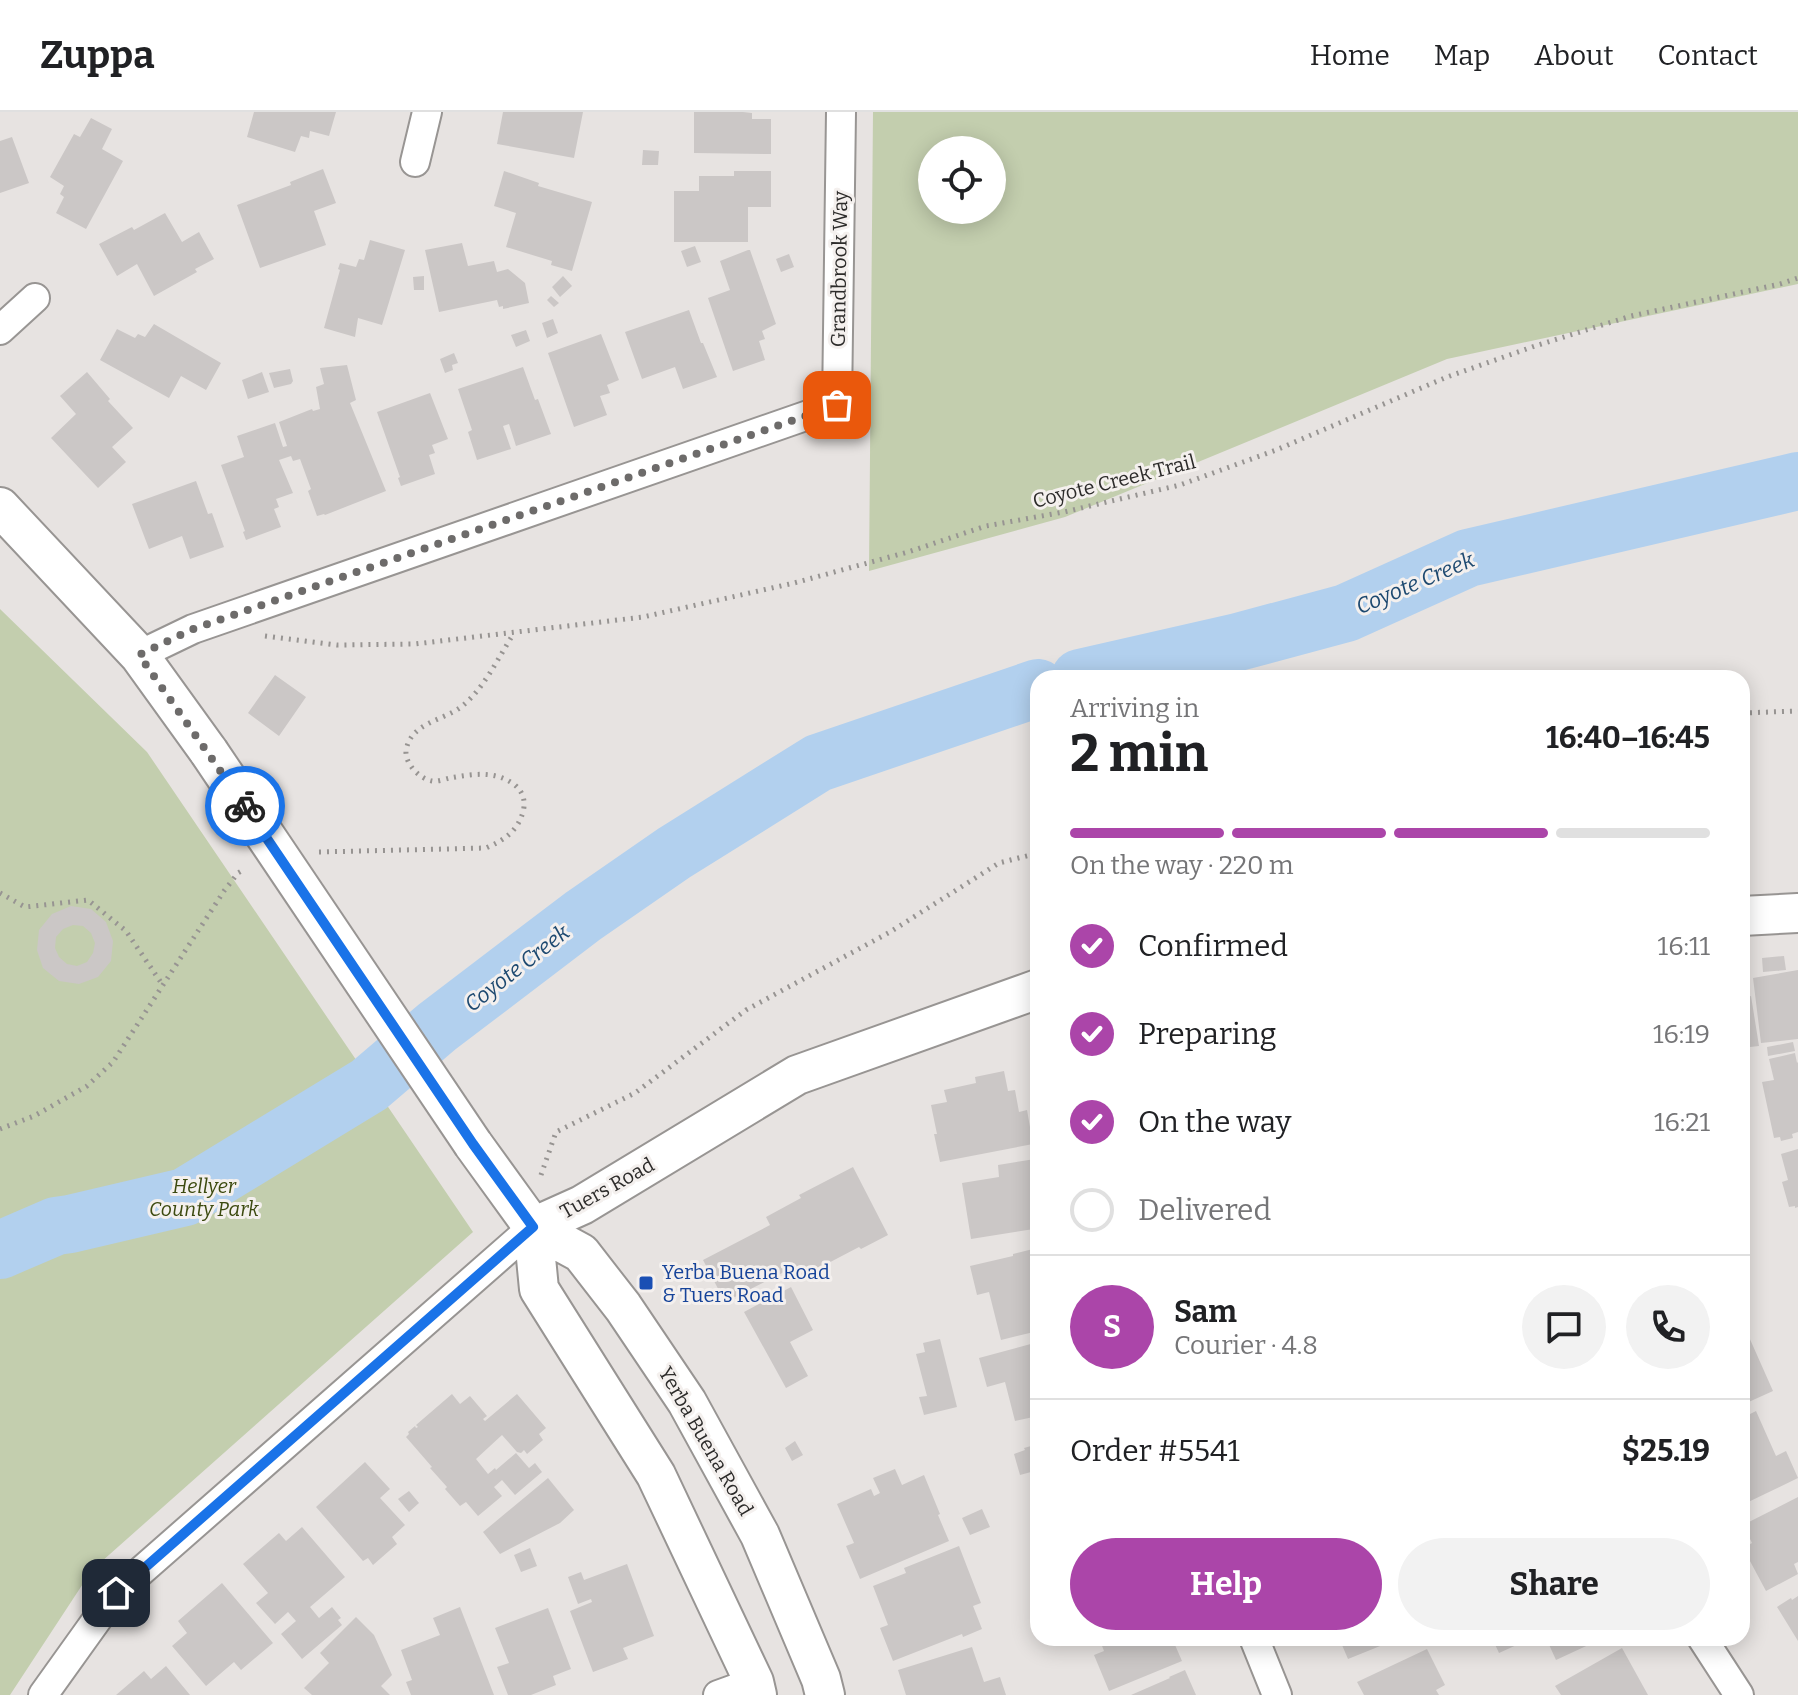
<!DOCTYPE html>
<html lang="en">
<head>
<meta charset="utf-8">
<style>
  body { margin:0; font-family:Bitter,serif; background:#f2f2f2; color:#202124; height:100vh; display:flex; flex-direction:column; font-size:30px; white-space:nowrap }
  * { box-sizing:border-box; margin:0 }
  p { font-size:26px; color:#757577 }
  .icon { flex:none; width:44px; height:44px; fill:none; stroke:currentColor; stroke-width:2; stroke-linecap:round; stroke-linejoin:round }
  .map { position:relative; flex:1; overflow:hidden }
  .details { position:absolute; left:1030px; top:558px; width:720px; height:976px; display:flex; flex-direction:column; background:#fff; border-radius:24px; box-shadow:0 4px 20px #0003 }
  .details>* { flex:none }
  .fabs { position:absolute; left:918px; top:24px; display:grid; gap:16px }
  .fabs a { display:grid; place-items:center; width:88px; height:88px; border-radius:50%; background:#fff; box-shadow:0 4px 20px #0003; font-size:40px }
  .pin { position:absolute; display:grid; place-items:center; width:68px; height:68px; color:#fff; margin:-34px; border-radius:16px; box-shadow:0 4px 12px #0006 }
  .courier { position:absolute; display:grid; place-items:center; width:80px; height:80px; margin:-40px; border:6px solid #1a73e8; border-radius:50%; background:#fff; color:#222; box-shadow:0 2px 10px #0007 }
  .summary em { font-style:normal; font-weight:700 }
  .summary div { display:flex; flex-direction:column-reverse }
  .summary { display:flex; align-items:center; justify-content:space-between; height:136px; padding:0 40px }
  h1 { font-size:52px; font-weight:700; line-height:60px }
  .bar { display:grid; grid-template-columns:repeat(4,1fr); gap:12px 8px; align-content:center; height:96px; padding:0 40px }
  .bar i { height:10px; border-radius:6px; background:#e0e0e0 }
  .bar .current { background:#ab45a9 }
  .bar p { grid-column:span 4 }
  .line { display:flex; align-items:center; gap:20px; padding:0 40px; border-top:2px solid #e0e0e0 }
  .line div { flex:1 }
  .round { display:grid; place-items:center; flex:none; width:84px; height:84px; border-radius:42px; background:#f2f2f2 }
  ol { padding:0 40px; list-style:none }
  li { display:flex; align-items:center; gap:24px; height:88px }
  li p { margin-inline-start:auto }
  li .icon { padding:8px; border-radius:50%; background:#ab45a9; color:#fff; stroke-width:4 }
  li:last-child { color:#757577 }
  li i { width:44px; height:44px; border:4px solid #e0e0e0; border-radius:50% }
  .cta { display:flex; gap:16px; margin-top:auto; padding:16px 40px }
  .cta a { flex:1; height:92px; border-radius:48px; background:#ab45a9; color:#fff; font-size:32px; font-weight:700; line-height:92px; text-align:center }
  .cta a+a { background:#f2f2f2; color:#202124 }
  header { display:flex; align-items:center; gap:48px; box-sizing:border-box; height:112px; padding:0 40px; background:#fff; border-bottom:2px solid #e0e0e0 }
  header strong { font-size:38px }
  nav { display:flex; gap:44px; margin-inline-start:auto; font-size:28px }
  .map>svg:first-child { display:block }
  .green { fill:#c3ceae; fill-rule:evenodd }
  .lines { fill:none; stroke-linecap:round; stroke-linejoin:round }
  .river { stroke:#b2d0ee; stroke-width:58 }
  .building { fill:#cbc7c6; fill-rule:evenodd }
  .street-casing { stroke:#989593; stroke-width:32 }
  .secondary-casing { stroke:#989593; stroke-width:42 }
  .path { stroke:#979492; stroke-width:5; stroke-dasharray:2 6; stroke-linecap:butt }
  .street { stroke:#fff; stroke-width:28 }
  .secondary { stroke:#fff; stroke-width:38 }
  .secondary-bridge-casing { stroke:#989593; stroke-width:42; stroke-linecap:butt }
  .secondary-bridge { stroke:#fff; stroke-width:38 }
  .done { stroke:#6d6b6a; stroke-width:8; stroke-dasharray:0 14.4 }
  .route { stroke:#1a73e8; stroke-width:10 }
  .transit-dot { fill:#1a4fb4; stroke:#f4f0ee; stroke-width:3 }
  .labels { text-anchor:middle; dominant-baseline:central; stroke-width:6; stroke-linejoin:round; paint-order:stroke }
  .street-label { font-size:20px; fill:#2c2b2a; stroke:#f4f0ee }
  .park-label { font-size:20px; font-style:italic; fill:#3c4a0f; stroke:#f4f0ee }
  .transit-label { font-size:20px; fill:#164399; stroke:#f4f0ee; text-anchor:start }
  .water-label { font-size:22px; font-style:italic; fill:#1d4970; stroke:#f4f0ee }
</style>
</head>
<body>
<header>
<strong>Zuppa</strong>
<nav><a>Home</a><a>Map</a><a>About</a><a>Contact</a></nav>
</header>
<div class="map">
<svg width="1798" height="1583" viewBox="0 0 1798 1583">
  <rect width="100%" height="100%" fill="#e7e3e1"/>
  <path class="green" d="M873 0H1798V172L1447 247 1065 405 869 459ZM932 38H992V98H932Z
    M0 497 147 640 473 1120 92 1458 10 1583H0Z"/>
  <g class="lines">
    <path class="river" d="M1080 566 1238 530 1346 501 1468 446 1798 369
      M0 1138 56 1114 70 1112 185 1085 369 973 437 915 583 804 674 741 818 651 1038 576"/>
  </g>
  <path class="building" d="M254 0H336L329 24 310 19 309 26 301 24 295 40 247 25Z
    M503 0H583L574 46 497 32Z
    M694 0H743L752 1V7H771V42L694 41Z
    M91 6 112 17 102 37 123 49 86 117 56 101 64 85 60 82 64 74 50 65 74 22 80 25Z
    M12 25 29 71 0 81V29Z
    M643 38 659 39 658 53H642Z
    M323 57 336 91 314 99 326 133 260 156 237 93 291 73 290 70Z
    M504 59 539 71 538 74 592 90 572 159 551 153 552 149 506 135 516 101 494 94Z
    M734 59H771V95H748V130H674V79H699V64H734Z
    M165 101 182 130 199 120 214 147 195 157 197 160 154 184 137 152 117 164 99 132 132 115 134 118Z
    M370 128 405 138 382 213 358 206 355 225 324 216 340 158 338 157 340 151 356 155 359 147 364 148Z
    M462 131 468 154 494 149 497 160 508 157 525 171 529 191 503 197V194L499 195 497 188 439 200 425 138Z
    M695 134 701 150 687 155 681 139Z
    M748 138H750L776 212 762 219 765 227 759 229 765 248 733 259 708 186 730 178 720 149Z
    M789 142 794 155 781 160 776 147Z
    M424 164V178H414L413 165Z
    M563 164 572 174 560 185 552 175Z
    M551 184 559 191 554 195 547 188Z
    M689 198 701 231H703L717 265 683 277 675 255 642 267 625 220Z
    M553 207 558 221 547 226 542 211Z
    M154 212 221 251 206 278 181 264 169 286 100 248 117 217 135 226 138 222 145 225Z
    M526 218 530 229 516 235 511 223Z
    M601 222 619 268 607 273 610 281 600 284 607 303 574 315 548 241Z
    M454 241 458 251 452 253 453 258 445 261 440 247Z
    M347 253 356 288 350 291 386 379 325 403 324 402 317 404 308 379 311 377 300 347 293 349 291 344 279 348 293 381 276 387 279 395 274 397 281 415 246 428 243 420 245 419 221 353 244 345 237 324 275 311 283 335 287 334 279 310 312 297 313 299 320 297 316 275 324 272 320 256Z
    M523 255 535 288 538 287 551 322 516 334 509 312 503 314 511 337 477 348 468 320 472 318 458 277Z
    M290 257 293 269 291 272 274 276 269 261Z
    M87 260 110 287 108 289 133 316 112 335 126 350 98 376 51 326 76 302 60 284Z
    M262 260 269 280 248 287 242 268Z
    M430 281 448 327 432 333 435 341 429 343 435 362 401 374 398 366 400 365 377 300Z
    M196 369 208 402 212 401 224 435 190 447 182 424 149 437 132 392Z
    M275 563 306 585 279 624 248 601Z
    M71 794 91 797 106 810 113 829 111 849 98 865 79 872 59 869 43 856 37 838 39 818 52 802ZM73 813 83 814 91 821 95 831 93 841 87 850 77 854 67 852 59 845 55 836 56 825 63 817Z
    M1784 844 1786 858 1763 860 1762 846Z
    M1798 858V927L1761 931 1753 866Z
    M1751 884 1759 934 1750 935 1743 886Z
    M1744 909 1748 935 1742 936V910Z
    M1793 930 1795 939 1768 944 1767 935Z
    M1795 941 1797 951 1798 950V1020L1792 1022 1793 1026 1781 1029 1780 1025 1774 1026 1762 970 1774 968 1769 947Z
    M1004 959 1008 979 1015 978 1019 1000 1027 998 1033 1032 940 1050 934 1022H937L931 993 947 990 944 978 976 971 975 965Z
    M1798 1037V1095L1795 1096V1094L1789 1095 1782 1070 1788 1068 1781 1042Z
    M1035 1047 1038 1068V1097L1031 1098 1034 1117 971 1127 962 1071 999 1065 998 1053Z
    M853 1055 888 1123 861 1137 859 1135 796 1168 790 1157 725 1190 703 1148 770 1113 766 1105 801 1086 799 1083Z
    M1037 1136 1038 1219 1001 1228 989 1180 977 1183 970 1154 1013 1144V1142Z
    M791 1175 813 1218 790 1230 808 1264 786 1276 744 1200Z
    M1745 1216 1773 1279 1742 1293V1218Z
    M940 1227 957 1295 924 1303 919 1285 927 1284 916 1242 925 1240 923 1231Z
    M1038 1230V1304L1015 1309 1005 1270 987 1275 979 1246Z
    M452 1282 460 1292 470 1284 487 1304 483 1307 485 1309 517 1282 546 1316 539 1322 543 1328 527 1342 524 1338 521 1341 517 1340 502 1323 476 1347 488 1362 495 1356 496 1358 516 1341 529 1356 535 1351 542 1360 515 1383 502 1368 494 1375 502 1384 478 1404 466 1390 460 1394 445 1377 447 1375 430 1356 432 1355 406 1325 409 1322 408 1320 415 1314 416 1316 418 1315 416 1313Z
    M1756 1299 1776 1344 1786 1339 1798 1366 1742 1393V1306Z
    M795 1329 803 1343 792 1349 785 1336Z
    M1038 1332V1378H1037L1031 1360 1020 1363 1014 1342 1025 1338 1024 1336Z
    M365 1350 390 1377 380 1386 405 1413 392 1425 397 1432 373 1453 368 1446 363 1449 316 1395Z
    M895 1357 902 1373 924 1363 940 1402 938 1403 949 1429 860 1467 846 1434 854 1431 837 1392 871 1377 874 1384 880 1381 873 1366Z
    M548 1366 574 1398 560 1411 500 1442 483 1420Z
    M409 1379 419 1391 409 1400 398 1387Z
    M1798 1385V1450L1794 1452 1798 1462 1766 1479 1743 1436 1752 1431 1743 1413Z
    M982 1397 990 1415 970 1423 962 1406Z
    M302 1415 345 1465 310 1495 319 1506 332 1495 341 1506 338 1508 342 1513 302 1547 281 1522 296 1509 288 1500 275 1512 256 1491 268 1481 243 1452 279 1421 286 1429Z
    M959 1434 981 1491 973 1494 982 1517 963 1525 962 1522 893 1549 880 1516 888 1513 873 1474 906 1461 904 1456Z
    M530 1436 537 1454 521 1460 514 1443Z
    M627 1452 654 1524 623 1536 628 1547 593 1560 570 1499 592 1490 591 1487 578 1492 568 1465 581 1460 584 1468Z
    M222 1471 273 1531 241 1558 234 1550 206 1574 172 1534 187 1521 178 1509Z
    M1798 1484V1529L1777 1495 1791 1486 1792 1488Z
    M460 1495 494 1583H411L406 1570 412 1568 401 1538 440 1523 433 1506Z
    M548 1496 571 1557 553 1564 556 1573 531 1583H508L497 1555 509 1551 495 1516Z
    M356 1505 374 1523 392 1563 381 1574 390 1583H312L304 1576 329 1551 320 1541Z
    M1099 1526H1172L1182 1549 1109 1579 1094 1543 1104 1539Z
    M1339 1526H1400L1348 1547Z
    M1492 1526H1532L1499 1541Z
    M1546 1526H1596L1597 1529 1556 1548Z
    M972 1535 984 1570 1000 1565 1006 1583H906L898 1558Z
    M1622 1536 1648 1583H1561L1555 1574Z
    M1427 1537 1445 1573 1436 1578 1439 1583H1364L1357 1570Z
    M166 1554 190 1583H116L144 1559 151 1567Z
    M1185 1558 1196 1583H1131L1170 1566 1169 1565Z"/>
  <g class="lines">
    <defs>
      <path id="street" d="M415 50 427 0
        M0 218 35 186
        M139 543 193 517 837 293 841 0
        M1254 1526 1277 1583
        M1702 1526 1739 1583
        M43 1583 116 1481 533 1115
        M718 1583 754 1570"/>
      <path id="secondary" d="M0 395 139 543 209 640
        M1742 804 1798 801
        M473 1032 533 1115 581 1141 623 1195 687 1290 760 1423 821 1567 825 1583
        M533 1115 582 1093 797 963 1038 877
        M533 1115 539 1177 656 1363 754 1570 757 1583"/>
    </defs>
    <use href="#street" class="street-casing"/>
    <use href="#secondary" class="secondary-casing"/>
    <path class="path" d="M265 524 337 533 415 532 643 505 794 471 908 440 986 414 1064 400 1180 373 1276 338 1447 265 1535 234 1631 204 1780 172 1798 166
      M1742 601 1798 599
      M319 740 486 736C504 728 517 720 523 700 526 689 523 680 515 673 495 658 473 662 450 666 445 667 437 670 432 669 420 667 405 652 406 639 410 611 442 609 461 595 484 577 498 546 514 521
      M0 781 25 795 88 788 126 819 162 872
      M0 1017 34 1004 87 974 113 950 224 779 238 761 245 757
      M541 1063 556 1020 635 981 746 898 890 820 999 751 1038 741"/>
    <use href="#street" class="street"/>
    <use href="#secondary" class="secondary"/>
    <defs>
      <path id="secondary-bridge" d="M209 640 473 1032"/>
    </defs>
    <use href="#secondary-bridge" class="secondary-bridge-casing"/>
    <use href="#secondary-bridge" class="secondary-bridge"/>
  </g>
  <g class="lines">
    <path class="done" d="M245 694 139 543 193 517 837 293"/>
    <path class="route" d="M116 1481 533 1115 473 1032 245 694"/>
  </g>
  <rect class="transit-dot" x="638" y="1163" width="16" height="16" rx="4"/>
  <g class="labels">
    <g class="street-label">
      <text transform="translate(839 157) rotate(-89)">Grandbrook Way</text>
      <text transform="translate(1114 369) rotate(-14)">Coyote Creek Trail</text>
      <text transform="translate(607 1076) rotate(-29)">Tuers Road</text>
      <text transform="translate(706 1329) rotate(60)">Yerba Buena Road</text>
    </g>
    <g class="park-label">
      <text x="204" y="1074">Hellyer<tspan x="204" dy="23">County Park</tspan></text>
    </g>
    <g class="transit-label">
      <text x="662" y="1160">Yerba Buena Road<tspan x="662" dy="23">&amp; Tuers Road</tspan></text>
    </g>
    <g class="water-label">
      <text transform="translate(1415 471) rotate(-23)">Coyote Creek</text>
      <text transform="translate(517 856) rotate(-38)">Coyote Creek</text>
    </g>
  </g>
</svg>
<div class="fabs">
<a><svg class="icon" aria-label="locate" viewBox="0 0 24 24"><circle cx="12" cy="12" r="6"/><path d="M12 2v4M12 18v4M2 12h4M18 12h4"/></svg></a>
</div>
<div class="pin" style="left:837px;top:293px;background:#ea580c"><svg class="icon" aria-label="bag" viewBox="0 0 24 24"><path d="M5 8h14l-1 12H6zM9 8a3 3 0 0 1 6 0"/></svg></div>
<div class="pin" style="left:116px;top:1481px;background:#1f2937"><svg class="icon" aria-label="home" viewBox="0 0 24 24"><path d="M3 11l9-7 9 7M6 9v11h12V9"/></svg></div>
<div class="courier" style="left:245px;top:694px"><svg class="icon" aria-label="bike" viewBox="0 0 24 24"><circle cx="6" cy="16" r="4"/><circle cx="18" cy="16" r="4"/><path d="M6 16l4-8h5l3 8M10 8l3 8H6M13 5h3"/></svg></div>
<section class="details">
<div class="summary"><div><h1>2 min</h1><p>Arriving in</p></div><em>16:40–16:45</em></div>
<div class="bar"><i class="current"></i><i class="current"></i><i class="current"></i><i></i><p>On the way · 220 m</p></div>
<ol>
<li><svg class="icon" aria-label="check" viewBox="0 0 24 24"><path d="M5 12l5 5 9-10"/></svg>Confirmed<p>16:11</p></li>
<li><svg class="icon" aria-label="check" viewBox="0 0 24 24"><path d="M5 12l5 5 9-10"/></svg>Preparing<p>16:19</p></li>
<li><svg class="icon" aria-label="check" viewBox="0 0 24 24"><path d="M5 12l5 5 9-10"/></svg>On the way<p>16:21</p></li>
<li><i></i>Delivered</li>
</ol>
<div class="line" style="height:144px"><b class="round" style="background:#ab45a9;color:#fff">S</b><div><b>Sam</b><p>Courier · 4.8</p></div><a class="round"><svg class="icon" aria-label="chat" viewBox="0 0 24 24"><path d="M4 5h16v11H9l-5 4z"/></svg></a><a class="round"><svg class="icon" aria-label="phone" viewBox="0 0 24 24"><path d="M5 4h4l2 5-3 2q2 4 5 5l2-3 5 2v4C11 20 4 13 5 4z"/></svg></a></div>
<div class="line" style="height:104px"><div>Order #5541</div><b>$25.19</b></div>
<div class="cta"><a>Help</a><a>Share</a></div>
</section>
</div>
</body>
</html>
